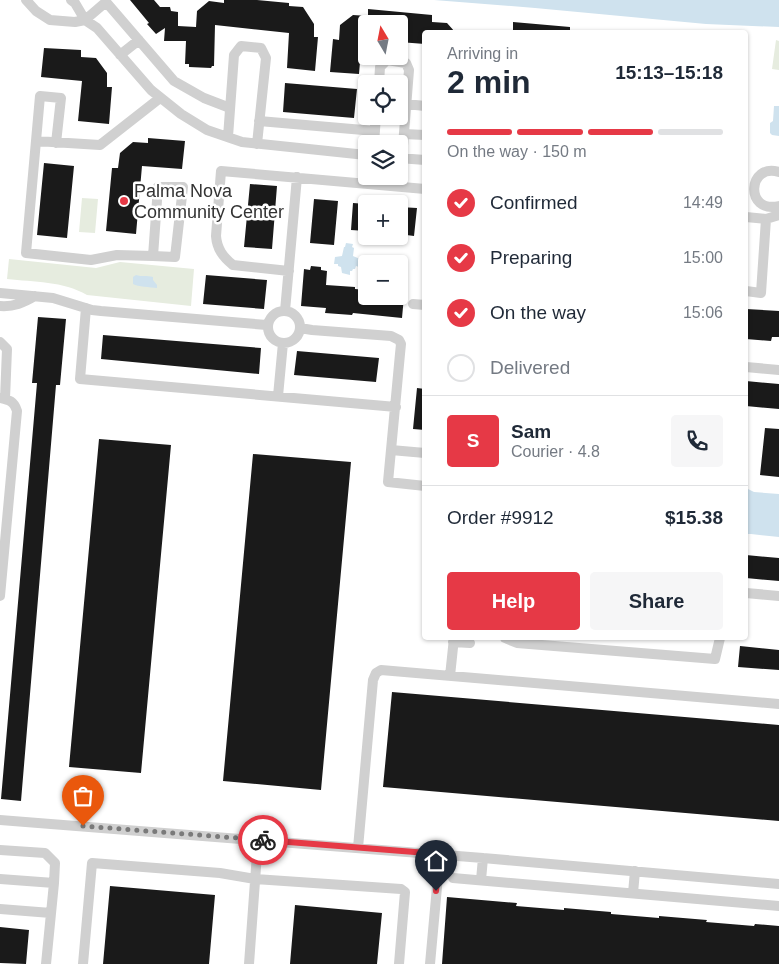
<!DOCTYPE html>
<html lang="en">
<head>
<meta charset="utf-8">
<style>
  body { margin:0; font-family:Helvetica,sans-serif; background:#f6f6f7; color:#1f2937; height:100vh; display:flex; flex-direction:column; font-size:19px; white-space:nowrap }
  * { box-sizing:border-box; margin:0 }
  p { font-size:16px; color:#747a83 }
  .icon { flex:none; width:28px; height:28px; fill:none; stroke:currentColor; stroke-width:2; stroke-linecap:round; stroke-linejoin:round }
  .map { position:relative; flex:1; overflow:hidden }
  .panel { position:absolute; left:422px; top:30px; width:326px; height:610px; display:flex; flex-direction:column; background:#fff; border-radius:5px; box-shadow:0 1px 4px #0004 }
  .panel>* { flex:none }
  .needle { width:32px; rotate:350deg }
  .fabs { position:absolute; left:358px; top:15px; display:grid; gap:10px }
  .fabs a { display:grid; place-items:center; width:50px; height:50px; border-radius:5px; background:#fff; box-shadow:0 1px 4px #0004; font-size:25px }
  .pin { position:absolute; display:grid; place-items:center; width:42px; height:42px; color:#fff; margin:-51px -21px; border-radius:50% 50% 50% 0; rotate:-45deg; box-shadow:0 0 5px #0007 }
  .pin .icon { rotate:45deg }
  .courier { position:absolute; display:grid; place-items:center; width:50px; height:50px; margin:-25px; border:4px solid #e63946; border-radius:50%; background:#fff; color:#222; box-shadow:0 1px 6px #0007 }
  .head em { font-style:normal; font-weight:700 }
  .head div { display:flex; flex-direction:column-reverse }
  .head { display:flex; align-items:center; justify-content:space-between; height:85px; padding:0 25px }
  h1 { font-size:32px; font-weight:700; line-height:38px }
  .bar { display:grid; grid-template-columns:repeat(4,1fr); gap:8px 5px; align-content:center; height:60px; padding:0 25px }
  .bar i { height:6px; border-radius:4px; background:#e0e1e3 }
  .bar .selected { background:#e63946 }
  .bar p { grid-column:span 4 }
  .line { display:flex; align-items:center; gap:12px; padding:0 25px; border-top:1px solid #e0e1e3 }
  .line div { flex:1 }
  .round { display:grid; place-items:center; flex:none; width:52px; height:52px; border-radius:5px; background:#f6f6f7 }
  ol { padding:0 25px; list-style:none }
  li { display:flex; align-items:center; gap:15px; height:55px }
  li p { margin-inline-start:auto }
  li .icon { padding:5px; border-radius:50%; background:#e63946; color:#fff; stroke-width:4 }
  li:last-child { color:#747a83 }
  li i { width:28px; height:28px; border:2px solid #e0e1e3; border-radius:50% }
  .action { display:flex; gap:10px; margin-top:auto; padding:10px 25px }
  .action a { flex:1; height:58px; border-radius:5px; background:#e63946; color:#fff; font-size:20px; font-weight:700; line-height:58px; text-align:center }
  .action a+a { background:#f6f6f7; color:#1f2937 }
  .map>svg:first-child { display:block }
  .green { fill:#e6ecdf }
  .water { fill:#cfe2ee }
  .building { fill:#1a1a1a }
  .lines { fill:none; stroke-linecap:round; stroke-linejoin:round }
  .minor { stroke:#d0d0d0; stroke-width:10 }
  .done { stroke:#7a7a7a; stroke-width:5; stroke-dasharray:0 9 }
  .route { stroke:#e63946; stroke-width:6 }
  .poi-dot { fill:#e63946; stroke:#fff; stroke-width:2 }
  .labels { text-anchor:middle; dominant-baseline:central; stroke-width:5; stroke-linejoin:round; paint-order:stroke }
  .poi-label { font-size:18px; fill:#333; stroke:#fff; text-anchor:start }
</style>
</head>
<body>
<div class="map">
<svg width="779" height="964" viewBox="0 0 779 964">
  <rect width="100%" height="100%" fill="#fff"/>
  <path class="green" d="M776 40 779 41V70L772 69Z
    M82 198 98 199 95 233 79 232Z
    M9 259 96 268 120 262 194 269 191 306 87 295C63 281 34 282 7 279Z"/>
  <path class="water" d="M434 0H779V27L706 24 535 8Z
    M774 106H779V136L772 135 770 133V123L773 121Z
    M346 243 353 244 352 247 354 248 353 256 360 259 359 267 356 266 355 269H353L352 271H350V275L342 273 341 267 338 266V264H334L335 257 342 256 344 247H345Z
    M136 275C142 277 147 275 153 277V280L157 285V288C150 287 138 287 133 284V277Z
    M746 488 754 492 779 494V537L751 534H746Z"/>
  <path class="building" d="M130 0H154L160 7H170L171 11 178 12V26L196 27 197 11 209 1 224 3V0H257L289 3V6L303 7 314 24V37H318L315 71 287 68 289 33 215 25 214 66H212L211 68 189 67V64H185L186 41H164L165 28 156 34 147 24 149 23Z
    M368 9 432 15V22L447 23 455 32H425V44L399 42V24H366V39L362 38 359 74 330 72 333 39 339 40 340 25 353 15 368 16Z
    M513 22 570 27V32H513Z
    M44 48 81 50V57L96 58 107 73V87H112L109 124 78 121 82 81 41 77Z
    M285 83 357 89 354 118 283 112Z
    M148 138 185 141 182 169 142 166 136 234 106 231 112 168H118L120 153 133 142 148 143Z
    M44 163 74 166 67 238 37 235Z
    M250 184 277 186 272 249 244 247Z
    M314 199 338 201 334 245 310 243Z
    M353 203 366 204V231L351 230Z
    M399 207 417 208 414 236 399 234Z
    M311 266 321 267V270L327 271 326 285 355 287V289L366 290V296H404L402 318 353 313 352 315 325 313 326 308 301 306 304 269 310 270Z
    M206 275 267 280 264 309 203 304Z
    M746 309 779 311V337H772L771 341 746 339Z
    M38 317 66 319 60 385H56L21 801 1 799 37 383H32Z
    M103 335 261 348 259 374 101 359Z
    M297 351 379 358 376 382 294 375Z
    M746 381 779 384V409L746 406Z
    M417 388 425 389V430L413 429Z
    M765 428 779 429V477L760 475Z
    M99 439 171 445 141 773 69 767Z
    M253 454 351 462 321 790 223 781Z
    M746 555 779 558V581L746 578Z
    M740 646 779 650V670L738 667Z
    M392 692 779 725V821L383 787Z
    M110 886 215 895 209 964H103Z
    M447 897 517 903 516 906 564 910V908L611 912V914L659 918V916L707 920 706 922 754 926 755 924 779 926V964H442Z
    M295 905 382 913 377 964H290Z
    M0 927 29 930 26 964 0 963Z"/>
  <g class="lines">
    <path class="minor" d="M26 0 36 11 50 20 75 22 85 20 106 2 174 81 204 98 230 108
      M71 0 75 3 85 20 97 28 151 90 181 114 207 130 242 142 366 155
      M120 55 139 40
      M379 84 380 67 387 60 406 63 409 70 402 158
      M406 104 425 106
      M259 121 375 131
      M404 134 425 135
      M228 137 234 55 241 46 261 48 266 58 257 144
      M36 141 100 145 160 98
      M56 143 61 98 40 96 26 253 91 260 117 255 153 256 158 187H183L175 257 153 256
      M374 144 376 116
      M399 158 425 160
      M779 172C748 162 744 214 779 206
      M746 217 766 219 761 293 746 291
      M766 219 779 215
      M289 271 233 265C223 257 217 249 216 236L221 171 425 189
      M0 293 53 298 92 310 101 311 267 325
      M413 304 425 305
      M0 306C14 307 23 303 35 296
      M86 308 80 379 396 407
      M268 327a16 16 0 1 1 32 0a16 16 0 1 1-32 0Z
      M285 311 297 177
      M300 328 312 330 391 336 399 340 401 344 400 354 388 482 425 486
      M0 342 7 349 5 399
      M746 367 779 370
      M278 396 283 343
      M0 398C9 400 14 401 17 411L0 596
      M391 450 425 453
      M746 593 779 596
      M505 638 517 643 715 659 720 638
      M453 642 470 643
      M450 676 454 638
      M0 820 483 858 779 884
      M358 848 373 680 376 673 381 670 779 704
      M0 850 45 853 55 863 54 883 0 879
      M453 878 779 906
      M481 880 483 858
      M633 893 635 871
      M0 909 51 913
      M46 964 54 883
      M83 964 92 863 220 873 255 879 401 889 405 892 399 964
      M249 964 258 840
      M430 964 440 854"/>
  </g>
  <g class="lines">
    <path class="done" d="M83 826 263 840"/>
    <path class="route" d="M263 840 440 854 436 891"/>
  </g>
  <circle class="poi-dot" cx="124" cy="201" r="5"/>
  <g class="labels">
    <g class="poi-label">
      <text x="134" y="191">Palma Nova<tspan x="134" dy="21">Community Center</tspan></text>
    </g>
  </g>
</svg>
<div class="fabs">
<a><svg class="needle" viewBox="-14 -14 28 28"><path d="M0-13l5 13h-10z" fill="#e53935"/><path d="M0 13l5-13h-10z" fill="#747a83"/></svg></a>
<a><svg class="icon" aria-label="locate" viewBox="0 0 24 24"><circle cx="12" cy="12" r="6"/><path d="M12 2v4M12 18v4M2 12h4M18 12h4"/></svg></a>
<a><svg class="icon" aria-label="layers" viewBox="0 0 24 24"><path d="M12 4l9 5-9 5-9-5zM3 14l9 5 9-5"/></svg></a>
<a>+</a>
<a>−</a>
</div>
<div class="pin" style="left:83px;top:826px;background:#ea580c"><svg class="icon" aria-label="bag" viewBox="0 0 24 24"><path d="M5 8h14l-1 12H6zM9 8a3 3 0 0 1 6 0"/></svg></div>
<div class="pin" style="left:436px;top:891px;background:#1f2937"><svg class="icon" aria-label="home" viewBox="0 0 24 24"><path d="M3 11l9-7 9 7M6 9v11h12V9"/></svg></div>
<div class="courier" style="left:263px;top:840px"><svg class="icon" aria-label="bike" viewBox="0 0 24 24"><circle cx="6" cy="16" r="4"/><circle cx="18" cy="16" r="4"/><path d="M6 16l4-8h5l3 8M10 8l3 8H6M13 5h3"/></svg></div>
<section class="panel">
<div class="head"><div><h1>2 min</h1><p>Arriving in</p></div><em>15:13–15:18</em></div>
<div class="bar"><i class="selected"></i><i class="selected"></i><i class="selected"></i><i></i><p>On the way · 150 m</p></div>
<ol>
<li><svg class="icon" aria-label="check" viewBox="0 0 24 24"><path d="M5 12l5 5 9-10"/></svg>Confirmed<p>14:49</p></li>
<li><svg class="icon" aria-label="check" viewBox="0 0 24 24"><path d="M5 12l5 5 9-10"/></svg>Preparing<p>15:00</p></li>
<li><svg class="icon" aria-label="check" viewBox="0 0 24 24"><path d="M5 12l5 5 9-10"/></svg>On the way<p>15:06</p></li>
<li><i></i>Delivered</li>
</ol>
<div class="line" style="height:90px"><b class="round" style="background:#e63946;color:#fff">S</b><div><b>Sam</b><p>Courier · 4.8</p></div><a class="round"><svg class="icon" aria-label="phone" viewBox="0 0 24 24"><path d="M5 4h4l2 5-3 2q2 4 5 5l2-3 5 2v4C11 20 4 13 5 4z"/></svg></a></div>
<div class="line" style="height:65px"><div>Order #9912</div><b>$15.38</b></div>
<div class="action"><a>Help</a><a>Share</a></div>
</section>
</div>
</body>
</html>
